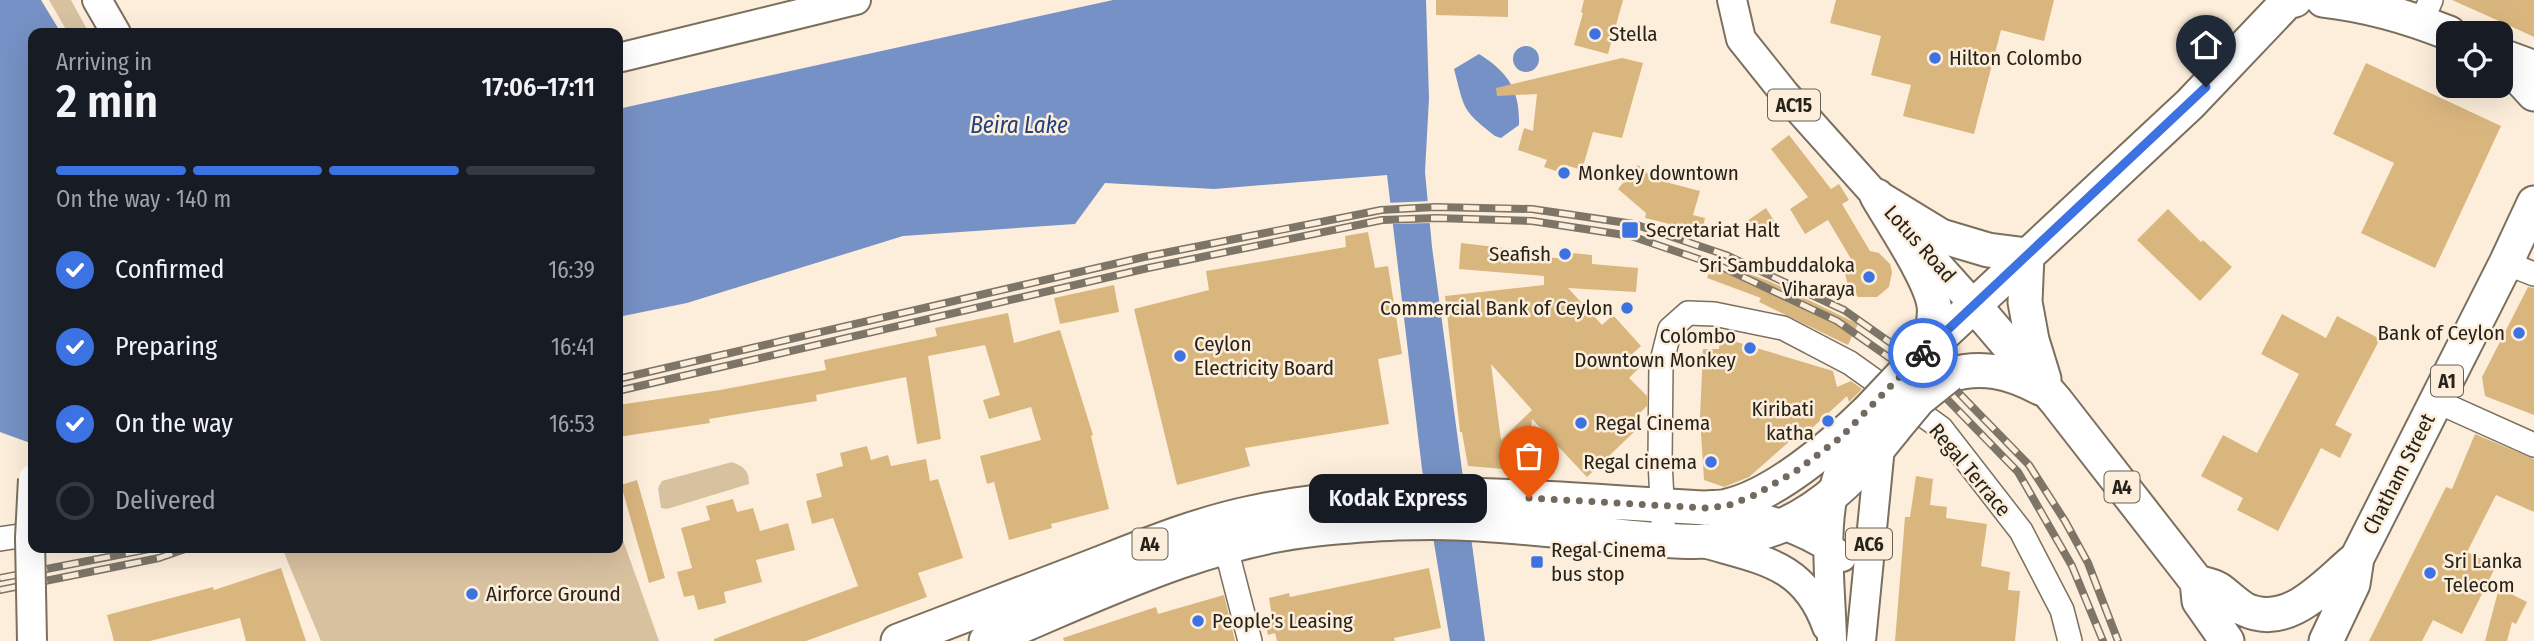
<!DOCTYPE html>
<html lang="en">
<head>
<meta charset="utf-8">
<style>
  body { margin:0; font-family:"Fira Sans Condensed",sans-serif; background:#20242c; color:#f1f3f6; height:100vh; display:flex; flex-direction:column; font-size:26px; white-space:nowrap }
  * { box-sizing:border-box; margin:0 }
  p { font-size:23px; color:#9ea1a6 }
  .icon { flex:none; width:38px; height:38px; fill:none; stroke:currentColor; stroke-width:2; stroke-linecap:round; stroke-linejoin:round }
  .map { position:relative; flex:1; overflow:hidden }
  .drawer { position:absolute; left:28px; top:28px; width:595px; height:525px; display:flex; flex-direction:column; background:#171b24; border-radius:14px; box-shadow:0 7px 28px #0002 }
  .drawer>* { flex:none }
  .buttons { position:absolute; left:2436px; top:21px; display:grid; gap:14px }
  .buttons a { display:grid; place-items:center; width:77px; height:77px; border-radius:14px; background:#171b24; box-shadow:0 7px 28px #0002; font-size:35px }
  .pin { position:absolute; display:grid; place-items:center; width:60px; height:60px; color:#fff; margin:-72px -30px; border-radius:50% 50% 50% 0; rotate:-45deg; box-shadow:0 0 7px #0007 }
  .pin .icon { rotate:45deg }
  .courier { position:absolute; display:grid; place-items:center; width:70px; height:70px; margin:-35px; border:5px solid #3c72e2; border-radius:50%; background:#fff; color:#222; box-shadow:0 2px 9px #0007 }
  .bubble { position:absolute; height:49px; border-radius:14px; background:#171b24; box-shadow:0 7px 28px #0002; font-size:23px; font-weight:600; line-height:49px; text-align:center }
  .headline em { font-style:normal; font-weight:600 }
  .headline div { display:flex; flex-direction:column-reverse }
  .headline { display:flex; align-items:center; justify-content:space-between; height:119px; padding:0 28px }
  h1 { font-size:46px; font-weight:600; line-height:52px }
  .bar { display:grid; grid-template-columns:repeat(4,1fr); gap:10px 7px; align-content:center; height:84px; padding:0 28px }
  .bar i { height:9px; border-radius:5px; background:#363941 }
  .bar .selected { background:#3c72e2 }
  .bar p { grid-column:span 4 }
  ol { padding:0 28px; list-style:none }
  li { display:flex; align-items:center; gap:21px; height:77px }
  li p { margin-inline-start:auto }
  li .icon { padding:7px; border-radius:50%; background:#3c72e2; color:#fff; stroke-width:4 }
  li:last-child { color:#9ea1a6 }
  li i { width:38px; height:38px; border:4px solid #363941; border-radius:50% }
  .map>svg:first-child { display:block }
  .green { fill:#d8c19f }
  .water { fill:#7691c5 }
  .pier { fill:#fceeda }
  .building { fill:#dab67f; fill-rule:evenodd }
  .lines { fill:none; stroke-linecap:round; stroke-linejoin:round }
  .minor-casing { stroke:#7b6f5d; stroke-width:26 }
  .major-casing { stroke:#7b6f5d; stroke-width:32 }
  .highway-casing { stroke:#7b6f5d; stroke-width:37 }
  .minor { stroke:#fff; stroke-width:23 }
  .major { stroke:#fff; stroke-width:28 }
  .highway { stroke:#fff; stroke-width:33 }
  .rail-casing { stroke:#7d7568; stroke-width:8 }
  .rail { stroke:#fceeda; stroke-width:5; stroke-dasharray:16; stroke-linecap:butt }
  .major-bridge-casing { stroke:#7b6f5d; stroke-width:32; stroke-linecap:butt }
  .highway-bridge-casing { stroke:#7b6f5d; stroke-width:37; stroke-linecap:butt }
  .major-bridge { stroke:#fff; stroke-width:28 }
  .highway-bridge { stroke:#fff; stroke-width:33 }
  .done { stroke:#726a5e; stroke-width:7; stroke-dasharray:0 12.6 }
  .route { stroke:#3c72e2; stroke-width:9 }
  .poi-dot { fill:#3c72e2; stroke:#fceeda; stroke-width:2.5 }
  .labels { text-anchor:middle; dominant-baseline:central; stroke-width:5; stroke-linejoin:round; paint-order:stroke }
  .shield { fill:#fceeda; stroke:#676054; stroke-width:2 }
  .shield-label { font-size:19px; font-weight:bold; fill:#27231b }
  .poi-label { font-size:21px; fill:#27231b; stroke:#fceeda; text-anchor:start }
  .street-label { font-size:21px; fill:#27231b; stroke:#fceeda }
  .water-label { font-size:23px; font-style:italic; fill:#21407f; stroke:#fceeda }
</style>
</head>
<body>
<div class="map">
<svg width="2534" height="641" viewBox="0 0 2534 641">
  <rect width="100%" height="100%" fill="#fceeda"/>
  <path class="green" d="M49 0H71L89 33H68Z
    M732 462C744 467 749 470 749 484L667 509 661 508 658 488 662 481Z
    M618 526 659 641H321L282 548H618Z"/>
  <path class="water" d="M0 0H41L61 33H33V444L0 432Z
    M1113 0H1426L1429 98 1425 172 1432 247 1485 641H1450L1422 469 1387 175 1214 189 1105 183 1075 224 903 236 687 303 618 317V109Z
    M1513 59a13 13 0 1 1 26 0a13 13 0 1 1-26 0Z
    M1479 54C1508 72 1520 90 1519 125L1501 138 1495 136C1461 109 1465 110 1454 69Z"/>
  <path class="pier" d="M1431 201 1433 223 1388 224 1386 203Z"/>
  <path class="building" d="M1436 0H1508V17L1436 15Z
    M1584 0H1623L1608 54 1574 45 1583 13 1581 12Z
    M1836 0H2054L2044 41 2001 30 1974 134 1903 116 1911 85 1871 75 1881 36 1830 23Z
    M2452 0H2534V37L2508 25Z
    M1622 58 1643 63 1622 138 1593 132 1582 170 1565 165 1562 173 1544 167 1547 160 1518 150 1524 128 1533 131 1537 94 1497 96 1496 88Z
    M2366 63 2501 126 2435 268 2361 233 2394 163 2333 134Z
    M1789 135 1831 189 1839 184 1849 200 1842 204 1870 251 1879 253 1890 264 1892 272 1889 287 1877 297H1858L1849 289 1845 274 1851 259 1828 220 1805 234 1790 209 1808 197 1771 149Z
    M1638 165 1654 179 1700 191 1693 215 1705 218 1702 232 1645 218 1646 213 1618 189Z
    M1766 208 1776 224 1758 237 1747 221Z
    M2168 209 2201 242 2203 240 2232 267 2200 301 2137 240Z
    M1368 232 1375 268 1388 266 1402 354 1378 359 1389 424 1245 448 1250 466 1177 485 1134 309 1209 290 1206 271 1346 247 1345 236Z
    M1461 243 1512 249V255L1571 259 1572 253 1592 255V264L1638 268 1636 292 1568 288 1602 325 1613 315 1641 346 1629 357 1640 367 1629 378 1647 396V406L1627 425 1634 432 1587 477 1532 419 1527 471 1468 466 1462 432H1460L1445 296 1544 285V276L1459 269ZM1491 364 1532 410 1501 440Z
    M1713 261 1769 281 1858 324 1848 345 1759 302 1761 298 1707 278Z
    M1114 285 1119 312 1060 324 1054 298Z
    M2528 287 2534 288V415L2485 396 2482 377Z
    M1008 313 1014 343 1060 330 1093 435 1091 436 1109 509 1051 524 1052 528 1009 540 994 482 987 484 980 456 1041 440 1031 407 989 419 983 400 1000 395 985 345 928 356 941 439 917 444 906 377 816 395 817 401 709 419 710 423 618 437V405L720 390 826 370 824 360 937 336 935 328Z
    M2282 314 2326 338 2337 316 2380 339 2335 425 2352 434 2340 458 2321 448 2278 531 2237 510 2243 498 2201 476 2223 435 2257 453 2299 374 2261 354Z
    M1720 337 1833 371 1837 387 1851 381 1862 389 1849 402 1847 396 1810 430 1807 426 1749 477 1724 487 1704 480 1700 417 1703 349H1719Z
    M2475 434 2534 459V512L2496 495 2467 552 2496 566 2462 634 2433 620 2422 641H2369L2446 487 2452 489Z
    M867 446 871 460 888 455 891 466 926 459 930 481 938 479 963 558 918 573 927 597 806 641H714V639L858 586 833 518 812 524 806 501 822 497 816 474 843 466 840 453Z
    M1916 476 1933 479 1930 505 1947 507 1946 518 1987 524 1981 566 2010 572 2008 590 2020 591 2015 641H1895L1905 517H1910Z
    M637 480 665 578 649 583 621 485Z
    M733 499 737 512 753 508 760 531 788 523 795 550 756 560 762 582 724 592 726 603 698 610 694 595 684 597 677 572 692 568 681 528 710 520 706 506Z
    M281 568 306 641H246L240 618 150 641H114L107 615 213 587 214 590Z
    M1429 568 1441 628 1394 638 1395 641H1277L1275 633 1268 635 1264 618 1272 616 1269 598 1289 593 1290 597Z
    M2499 588 2527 602 2516 624 2512 622 2507 641H2485Z
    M1224 595 1235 641H1064L1063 638 1156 607 1158 614Z"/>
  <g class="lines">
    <defs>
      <path id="minor" d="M2421 22 2431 0
        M2506 263 2534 274
        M2436 401 2534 445
        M0 539 33 534
        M1664 541 1660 460 1661 365 1670 329 1688 313 1714 314 1783 328 1850 363 1941 428 2021 531 2062 610 2070 641
        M1226 548 1250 641"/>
      <path id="major" d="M97 0 116 33
        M1732 0 1741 39 1785 94 1974 305
        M2501 53 2534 65
        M618 58 856 0
        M1727 507C1767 520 1809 530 1842 557
        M1704 543C1762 560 1805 564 1827 627
        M1832 641C1831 581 1819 515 1844 458 1849 445 1857 432 1863 419
        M1861 641 1880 447"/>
      <path id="highway" d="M2323 0C2367 5 2409 17 2449 33
        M2501 58 2534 94
        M1877 196C1892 222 1930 278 1934 305 1936 319 1931 335 1928 348
        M1882 200 1941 236 1988 250 2027 255
        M2027 255 2025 302 2032 340 2044 379
        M1974 305 2056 401 2197 582 2199 601 2227 641
        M1921 355 2190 104 2287 2 2295 0
        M1949 375C1982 365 2010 372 2040 388
        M2197 582C2203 584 2212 585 2218 589 2227 595 2234 603 2244 609 2289 631 2326 583 2357 558
        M898 641C964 616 1030 590 1096 565 1147 545 1198 524 1251 513 1400 481 1555 500 1705 508 1712 507 1721 508 1727 506 1775 495 1834 444 1868 411
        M986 641C1090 598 1202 541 1316 529 1370 524 1425 520 1479 524 1525 527 1571 532 1617 536 1673 542 1729 548 1783 525 1828 506 1865 466 1894 429
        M2326 641 2353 584 2357 558 2506 263 2534 203"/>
    </defs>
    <use href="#minor" class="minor-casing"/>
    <use href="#major" class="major-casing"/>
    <use href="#highway" class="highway-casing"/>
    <use href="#minor" class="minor"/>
    <use href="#major" class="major"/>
    <use href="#highway" class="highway"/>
    <defs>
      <path id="rail" d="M618 379 1144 257 1381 210 1435 207 1532 209 1634 224 1726 255 1844 310 1952 386 2029 465 2065 521 2088 563 2118 641
        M618 391 1148 268 1382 220 1436 218 1532 221 1631 236 1722 267 1837 321 1944 396 2018 472 2072 566 2103 641
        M0 578 154 548
        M0 590 159 558 188 548"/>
    </defs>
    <use href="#rail" class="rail-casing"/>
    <use href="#rail" class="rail"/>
    <defs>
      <path id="major-bridge" d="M32 641 30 538 33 479"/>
      <path id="highway-bridge" d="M1868 411 1921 355
        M1894 429 1919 399 1949 375"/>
    </defs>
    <use href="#major-bridge" class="major-bridge-casing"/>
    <use href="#highway-bridge" class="highway-bridge-casing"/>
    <use href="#major-bridge" class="major-bridge"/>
    <use href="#highway-bridge" class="highway-bridge"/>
  </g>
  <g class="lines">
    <path class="done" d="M1529 498 1705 508 1727 506 1755 495 1796 471 1840 438 1923 353"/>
    <path class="route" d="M1923 353 2206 87"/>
  </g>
  <g class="poi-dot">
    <circle cx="1595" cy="34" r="7"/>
    <circle cx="1935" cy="58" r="7"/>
    <circle cx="1564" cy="173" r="7"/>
    <rect x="1621" y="221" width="18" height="18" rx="3.5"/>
    <circle cx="1565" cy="254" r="7"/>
    <circle cx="1869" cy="277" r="7"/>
    <circle cx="1627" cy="308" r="7"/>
    <circle cx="2519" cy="333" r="7"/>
    <circle cx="1750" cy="348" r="7"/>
    <circle cx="1180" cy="356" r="7"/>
    <circle cx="1828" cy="421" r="7"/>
    <circle cx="1581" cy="423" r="7"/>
    <circle cx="1711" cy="462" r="7"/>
    <rect x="1530" y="555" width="14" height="14" rx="3.5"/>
    <circle cx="2430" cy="573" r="7"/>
    <circle cx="472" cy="594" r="7"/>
    <circle cx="1198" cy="621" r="7"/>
  </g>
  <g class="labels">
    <g class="shield">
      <rect x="1768" y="89.5" width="52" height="31" rx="5"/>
      <rect x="2431" y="365.5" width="32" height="31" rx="5"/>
      <rect x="2104.5" y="471.5" width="35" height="31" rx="5"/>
      <rect x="1132.5" y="528.5" width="35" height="31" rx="5"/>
      <rect x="1846" y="528.5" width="46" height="31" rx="5"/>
    </g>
    <g class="shield-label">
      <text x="1794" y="105">AC15</text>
      <text x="2447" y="381">A1</text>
      <text x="2122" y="487">A4</text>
      <text x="1150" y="544">A4</text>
      <text x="1869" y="544">AC6</text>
    </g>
    <g class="poi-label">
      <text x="1609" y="34">Stella</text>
      <text x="1949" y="58">Hilton Colombo</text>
      <text x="1578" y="173">Monkey downtown</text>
      <text x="1646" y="230">Secretariat Halt</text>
      <text x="1551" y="254" text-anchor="end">Seafish</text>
      <text x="1855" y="265" text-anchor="end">Sri Sambuddaloka<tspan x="1855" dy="24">Viharaya</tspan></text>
      <text x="1613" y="308" text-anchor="end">Commercial Bank of Ceylon</text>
      <text x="2505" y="333" text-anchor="end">Bank of Ceylon</text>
      <text x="1736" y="336" text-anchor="end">Colombo<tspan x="1736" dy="24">Downtown Monkey</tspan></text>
      <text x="1194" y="344">Ceylon<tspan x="1194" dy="24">Electricity Board</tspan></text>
      <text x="1814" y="409" text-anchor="end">Kiribati<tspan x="1814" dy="24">katha</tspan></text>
      <text x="1595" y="423">Regal Cinema</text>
      <text x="1697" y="462" text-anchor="end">Regal cinema</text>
      <text x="1551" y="550">Regal Cinema<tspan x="1551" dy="24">bus stop</tspan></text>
      <text x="2444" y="561">Sri Lanka<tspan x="2444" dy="24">Telecom</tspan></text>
      <text x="486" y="594">Airforce Ground</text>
      <text x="1212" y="621">People's Leasing</text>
    </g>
    <g class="street-label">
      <text transform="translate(1920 244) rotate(48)">Lotus Road</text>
      <text transform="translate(1970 470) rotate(50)">Regal Terrace</text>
      <text transform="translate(2399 474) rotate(-63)">Chatham Street</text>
    </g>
    <g class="water-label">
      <text x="1019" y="125">Beira Lake</text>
    </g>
  </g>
</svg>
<div class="buttons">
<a><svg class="icon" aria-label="locate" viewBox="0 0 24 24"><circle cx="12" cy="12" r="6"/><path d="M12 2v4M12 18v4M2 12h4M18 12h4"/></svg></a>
</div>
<div class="pin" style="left:1529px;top:498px;background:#ea580c"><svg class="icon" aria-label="bag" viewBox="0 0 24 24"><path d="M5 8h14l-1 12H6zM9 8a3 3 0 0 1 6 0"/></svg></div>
<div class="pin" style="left:2206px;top:87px;background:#1f2937"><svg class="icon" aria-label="home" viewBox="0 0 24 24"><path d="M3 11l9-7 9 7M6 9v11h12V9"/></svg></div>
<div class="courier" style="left:1923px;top:353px"><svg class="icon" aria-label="bike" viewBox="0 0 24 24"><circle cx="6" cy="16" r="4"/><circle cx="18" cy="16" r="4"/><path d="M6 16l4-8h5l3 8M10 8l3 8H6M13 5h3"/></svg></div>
<div class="bubble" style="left:1309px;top:474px;width:178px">Kodak Express</div>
<section class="drawer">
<div class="headline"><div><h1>2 min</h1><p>Arriving in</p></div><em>17:06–17:11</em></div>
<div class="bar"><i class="selected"></i><i class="selected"></i><i class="selected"></i><i></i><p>On the way · 140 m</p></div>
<ol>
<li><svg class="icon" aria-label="check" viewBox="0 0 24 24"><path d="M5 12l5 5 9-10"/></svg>Confirmed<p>16:39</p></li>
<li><svg class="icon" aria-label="check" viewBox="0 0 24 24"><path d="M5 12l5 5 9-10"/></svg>Preparing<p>16:41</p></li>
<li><svg class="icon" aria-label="check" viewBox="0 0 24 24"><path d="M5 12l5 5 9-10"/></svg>On the way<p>16:53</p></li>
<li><i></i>Delivered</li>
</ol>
</section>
</div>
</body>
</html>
